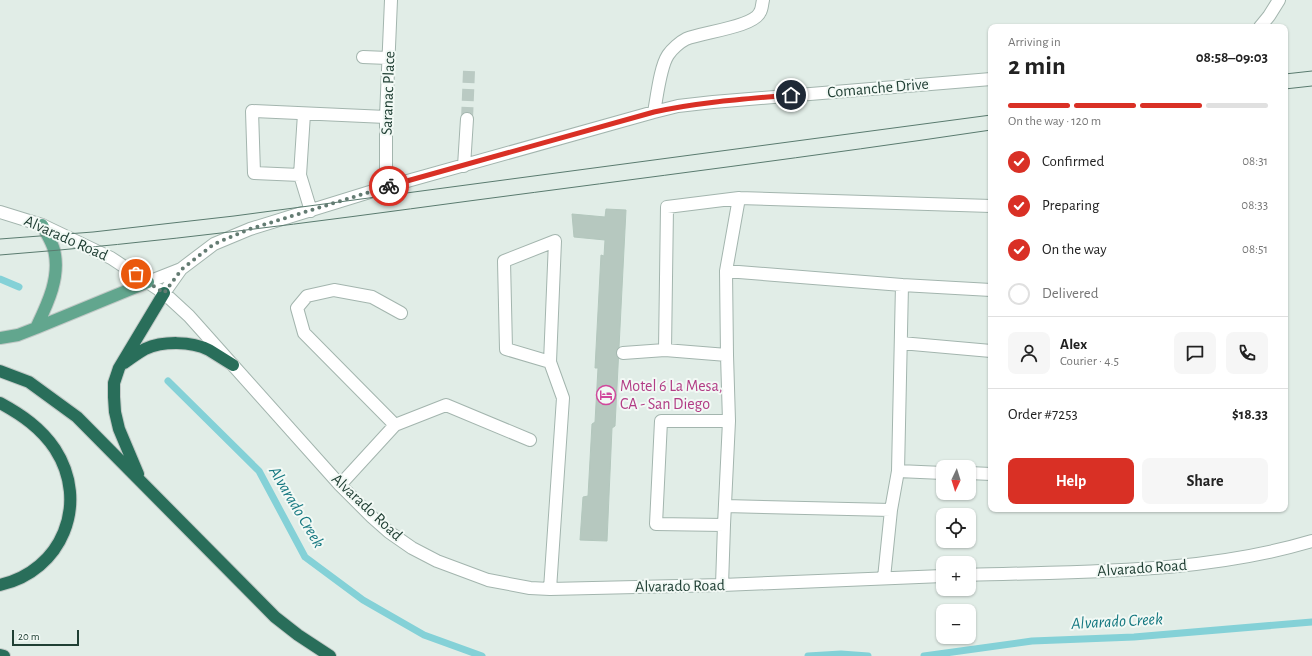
<!DOCTYPE html>
<html lang="en">
<head>
<meta charset="utf-8">
<style>
  body { margin:0; font-family:"Alegreya Sans",sans-serif; background:#f6f6f6; color:#222; height:100vh; display:flex; flex-direction:column; font-size:15px; white-space:nowrap }
  * { box-sizing:border-box; margin:0 }
  p { font-size:13px; color:#767676 }
  .icon { flex:none; width:22px; height:22px; fill:none; stroke:currentColor; stroke-width:2; stroke-linecap:round; stroke-linejoin:round }
  .map { position:relative; flex:1; overflow:hidden }
  .details { position:absolute; left:988px; top:24px; width:300px; height:488px; display:flex; flex-direction:column; background:#fff; border-radius:8px; box-shadow:0 1px 3px #0004 }
  .details>* { flex:none }
  .needle { width:26px; rotate:184deg }
  .buttons { position:absolute; left:936px; top:460px; display:grid; gap:8px }
  .buttons a { display:grid; place-items:center; width:40px; height:40px; border-radius:8px; background:#fff; box-shadow:0 1px 3px #0004; font-size:20px }
  .scale { position:absolute; left:12px; bottom:10px; width:67px; box-sizing:border-box; padding-left:4px; border:2px solid #203f34; border-top:0; font-size:11px; line-height:14px; white-space:nowrap; color:#203f34; -webkit-text-stroke:3px #f2f9f5; paint-order:stroke }
  .pin { position:absolute; display:grid; place-items:center; width:34px; height:34px; color:#fff; margin:-17px; border:2px solid #fff; border-radius:50%; box-shadow:0 1px 4px #0007 }
  .courier { position:absolute; display:grid; place-items:center; width:40px; height:40px; margin:-20px; border:3px solid #d93025; border-radius:50%; background:#fff; color:#222; box-shadow:0 1px 5px #0007 }
  .summary em { font-style:normal; font-weight:700 }
  .summary div { display:flex; flex-direction:column-reverse }
  .summary { display:flex; align-items:center; justify-content:space-between; height:68px; padding:0 20px }
  h1 { font-size:26px; font-weight:700; line-height:30px }
  .bar { display:grid; grid-template-columns:repeat(4,1fr); gap:6px 4px; align-content:center; height:48px; padding:0 20px }
  .bar i { height:5px; border-radius:3px; background:#e0e0e0 }
  .bar .active { background:#d93025 }
  .bar p { grid-column:span 4 }
  .line { display:flex; align-items:center; gap:10px; padding:0 20px; border-top:1px solid #e0e0e0 }
  .line div { flex:1 }
  .round { display:grid; place-items:center; flex:none; width:42px; height:42px; border-radius:8px; background:#f6f6f6 }
  ol { padding:0 20px; list-style:none }
  li { display:flex; align-items:center; gap:12px; height:44px }
  li p { margin-inline-start:auto }
  li .icon { padding:4px; border-radius:50%; background:#d93025; color:#fff; stroke-width:4 }
  li:last-child { color:#767676 }
  li i { width:22px; height:22px; border:2px solid #e0e0e0; border-radius:50% }
  .button { display:flex; gap:8px; margin-top:auto; padding:8px 20px }
  .button a { flex:1; height:46px; border-radius:8px; background:#d93025; color:#fff; font-size:16px; font-weight:700; line-height:46px; text-align:center }
  .button a+a { background:#f6f6f6; color:#222 }
  .map>svg:first-child { display:block }
  .lines { fill:none; stroke-linecap:round; stroke-linejoin:round }
  .stream { stroke:#84d1d7; stroke-width:7 }
  .building { fill:#b6c8bf; stroke:#b3c7bd }
  .minor-tunnel { stroke:#bacac3; stroke-width:12; stroke-dasharray:12 6; stroke-linecap:butt }
  .minor-casing { stroke:#a3b5ae; stroke-width:14 }
  .major-casing { stroke:#c1c9c6; stroke-width:14 }
  .highway-casing { stroke:#c1c9c6; stroke-width:14 }
  .minor { stroke:#fff; stroke-width:12 }
  .major { stroke:#62a68e; stroke-width:12 }
  .highway { stroke:#296e5a; stroke-width:12 }
  .tram { stroke:#5a7b6f; stroke-width:1 }
  .done { stroke:#647c73; stroke-width:4; stroke-dasharray:0 7.2 }
  .route { stroke:#d93025; stroke-width:5 }
  .labels { text-anchor:middle; dominant-baseline:central; stroke-width:4; stroke-linejoin:round; paint-order:stroke }
  .street-label { font-size:16px; fill:#203f34; stroke:#f2f9f5 }
  .hotel-label { font-size:16px; fill:#b23c85; stroke:#f2f9f5; text-anchor:start }
  .water-label { font-size:17px; font-style:italic; fill:#157880; stroke:#f2f9f5 }
</style>
</head>
<body>
<div class="map">
<svg width="1312" height="656" viewBox="0 0 1312 656">
  <rect width="100%" height="100%" fill="#e1ede7"/>
  <g class="lines">
    <path class="stream" d="M0 279 19 287
      M168 381 259 471 305 557 363 600 424 635 482 656
      M808 656 841 654 868 656
      M924 656 1032 641 1134 637 1312 622"/>
  </g>
  <path class="building" d="M606 209 626 210 615 426 612 428 607 541 580 540 583 497 588 496 592 424 595 422 598 368H595L601 255 604 256 605 240 574 237 572 214 605 217Z"/>
  <g class="lines">
    <path class="minor-tunnel" d="M467 119 469 71"/>
    <defs>
      <path id="minor" d="M1260 27 1269 16 1279 0
        M363 57 388 58
        M654 112C657 97 660 67 668 55 672 49 680 42 686 39 703 32 754 27 760 12 762 9 762 4 763 0
        M464 166 467 119
        M300 175 304 114
        M386 187V117L391 0
        M311 211 300 175 254 173 252 111 386 117
        M0 212 42 225 111 258 164 293 189 316 340 485 372 517 389 532 412 548 437 561 488 580 530 588 550 589 722 585 943 576
        M726 271 902 285 898 471
        M148 282 181 269 214 244 250 229 386 187 654 112 678 106 713 102 991 79
        M902 285 991 290
        M164 293 181 269
        M901 343 991 351
        M665 350 727 355 726 271 739 198
        M623 353 665 350 667 207 739 198 991 206
        M395 425 304 333 297 308 307 296 334 290 372 297 401 313
        M969 473 991 474
        M340 485 395 425 446 405 530 440
        M725 506 891 510
        M724 525 729 421
        M969 575C1084 571 1201 574 1312 541
        M884 578 891 510 898 471 943 473
        M722 585 724 525 656 524 661 421H729L727 355
        M550 589 563 398 550 362 555 241 504 261 506 349 550 362"/>
      <path id="major" d="M36 328 148 282
        M0 338 18 335 36 328C47 305 61 277 54 250 52 242 46 233 42 225"/>
      <path id="highway" d="M124 363C131 358 138 353 145 349 163 341 191 341 209 350 217 355 225 360 233 365
        M0 371 29 382 77 417 275 617 298 635 330 656
        M0 403C22 415 41 428 55 449 90 503 62 571 0 585
        M138 474 119 429 115 412 114 397V383L119 368 164 293
        M0 655 4 656"/>
    </defs>
    <use href="#minor" class="minor-casing"/>
    <use href="#major" class="major-casing"/>
    <use href="#highway" class="highway-casing"/>
    <use href="#minor" class="minor"/>
    <use href="#major" class="major"/>
    <use href="#highway" class="highway"/>
    <path class="tram" d="M1285 74 1312 71
      M1285 89 1312 86
      M0 239 93 232 234 216 991 115
      M0 255C157 243 313 222 469 201 643 178 817 156 991 130"/>
  </g>
  <g class="lines">
    <path class="done" d="M136 274 164 293 182 269 214 244 250 229 389 186"/>
    <path class="route" d="M389 186 654 112C699 102 745 99 791 95"/>
  </g>
  <defs>
    <symbol id="hotel-ring" viewBox="-11 -11 22 22"><circle r="9.5" fill="#f2f9f5" stroke="#d1479c" stroke-width="1.5"/><path d="M-6-4.5h1.5V1H6V5H4.5V3h-9V5H-6ZM-4 0a1.8 1.8 0 1 1 3.6 0ZM.5 0V-2.5h3Q6-2.5 6 0Z" fill="#d1479c"/></symbol>
  </defs>
  <g fill-rule="evenodd">
    <use href="#hotel-ring" x="595" y="384" width="22" height="22"/>
  </g>
  <g class="labels">
    <g class="street-label">
      <text transform="translate(878 88) rotate(-5)">Comanche Drive</text>
      <text transform="translate(388 93) rotate(-88)">Saranac Place</text>
      <text transform="translate(66 238) rotate(24)">Alvarado Road</text>
      <text transform="translate(367 507) rotate(43)">Alvarado Road</text>
      <text transform="translate(1142 568) rotate(-4)">Alvarado Road</text>
      <text transform="translate(680 586) rotate(-1)">Alvarado Road</text>
    </g>
    <g class="hotel-label">
      <text x="620" y="386">Motel 6 La Mesa,<tspan x="620" dy="18">CA - San Diego</tspan></text>
    </g>
    <g class="water-label">
      <text transform="translate(297 507) rotate(59)">Alvarado Creek</text>
      <text transform="translate(1117 621) rotate(-3)">Alvarado Creek</text>
    </g>
  </g>
</svg>
<div class="buttons">
<a><svg class="needle" viewBox="-14 -14 28 28"><path d="M0-13l5 13h-10z" fill="#e53935"/><path d="M0 13l5-13h-10z" fill="#767676"/></svg></a>
<a><svg class="icon" aria-label="locate" viewBox="0 0 24 24"><circle cx="12" cy="12" r="6"/><path d="M12 2v4M12 18v4M2 12h4M18 12h4"/></svg></a>
<a>+</a>
<a>−</a>
</div>
<div class="scale">20 m</div>
<div class="pin" style="left:136px;top:274px;background:#ea580c"><svg class="icon" aria-label="bag" viewBox="0 0 24 24"><path d="M5 8h14l-1 12H6zM9 8a3 3 0 0 1 6 0"/></svg></div>
<div class="pin" style="left:791px;top:95px;background:#1f2937"><svg class="icon" aria-label="home" viewBox="0 0 24 24"><path d="M3 11l9-7 9 7M6 9v11h12V9"/></svg></div>
<div class="courier" style="left:389px;top:186px"><svg class="icon" aria-label="bike" viewBox="0 0 24 24"><circle cx="6" cy="16" r="4"/><circle cx="18" cy="16" r="4"/><path d="M6 16l4-8h5l3 8M10 8l3 8H6M13 5h3"/></svg></div>
<section class="details">
<div class="summary"><div><h1>2 min</h1><p>Arriving in</p></div><em>08:58–09:03</em></div>
<div class="bar"><i class="active"></i><i class="active"></i><i class="active"></i><i></i><p>On the way · 120 m</p></div>
<ol>
<li><svg class="icon" aria-label="check" viewBox="0 0 24 24"><path d="M5 12l5 5 9-10"/></svg>Confirmed<p>08:31</p></li>
<li><svg class="icon" aria-label="check" viewBox="0 0 24 24"><path d="M5 12l5 5 9-10"/></svg>Preparing<p>08:33</p></li>
<li><svg class="icon" aria-label="check" viewBox="0 0 24 24"><path d="M5 12l5 5 9-10"/></svg>On the way<p>08:51</p></li>
<li><i></i>Delivered</li>
</ol>
<div class="line" style="height:72px"><a class="round"><svg class="icon" aria-label="person" viewBox="0 0 24 24"><circle cx="12" cy="8" r="4"/><path d="M4 21q1-7 8-7t8 7"/></svg></a><div><b>Alex</b><p>Courier · 4.5</p></div><a class="round"><svg class="icon" aria-label="chat" viewBox="0 0 24 24"><path d="M4 5h16v11H9l-5 4z"/></svg></a><a class="round"><svg class="icon" aria-label="phone" viewBox="0 0 24 24"><path d="M5 4h4l2 5-3 2q2 4 5 5l2-3 5 2v4C11 20 4 13 5 4z"/></svg></a></div>
<div class="line" style="height:52px"><div>Order #7253</div><b>$18.33</b></div>
<div class="button"><a>Help</a><a>Share</a></div>
</section>
</div>
</body>
</html>
